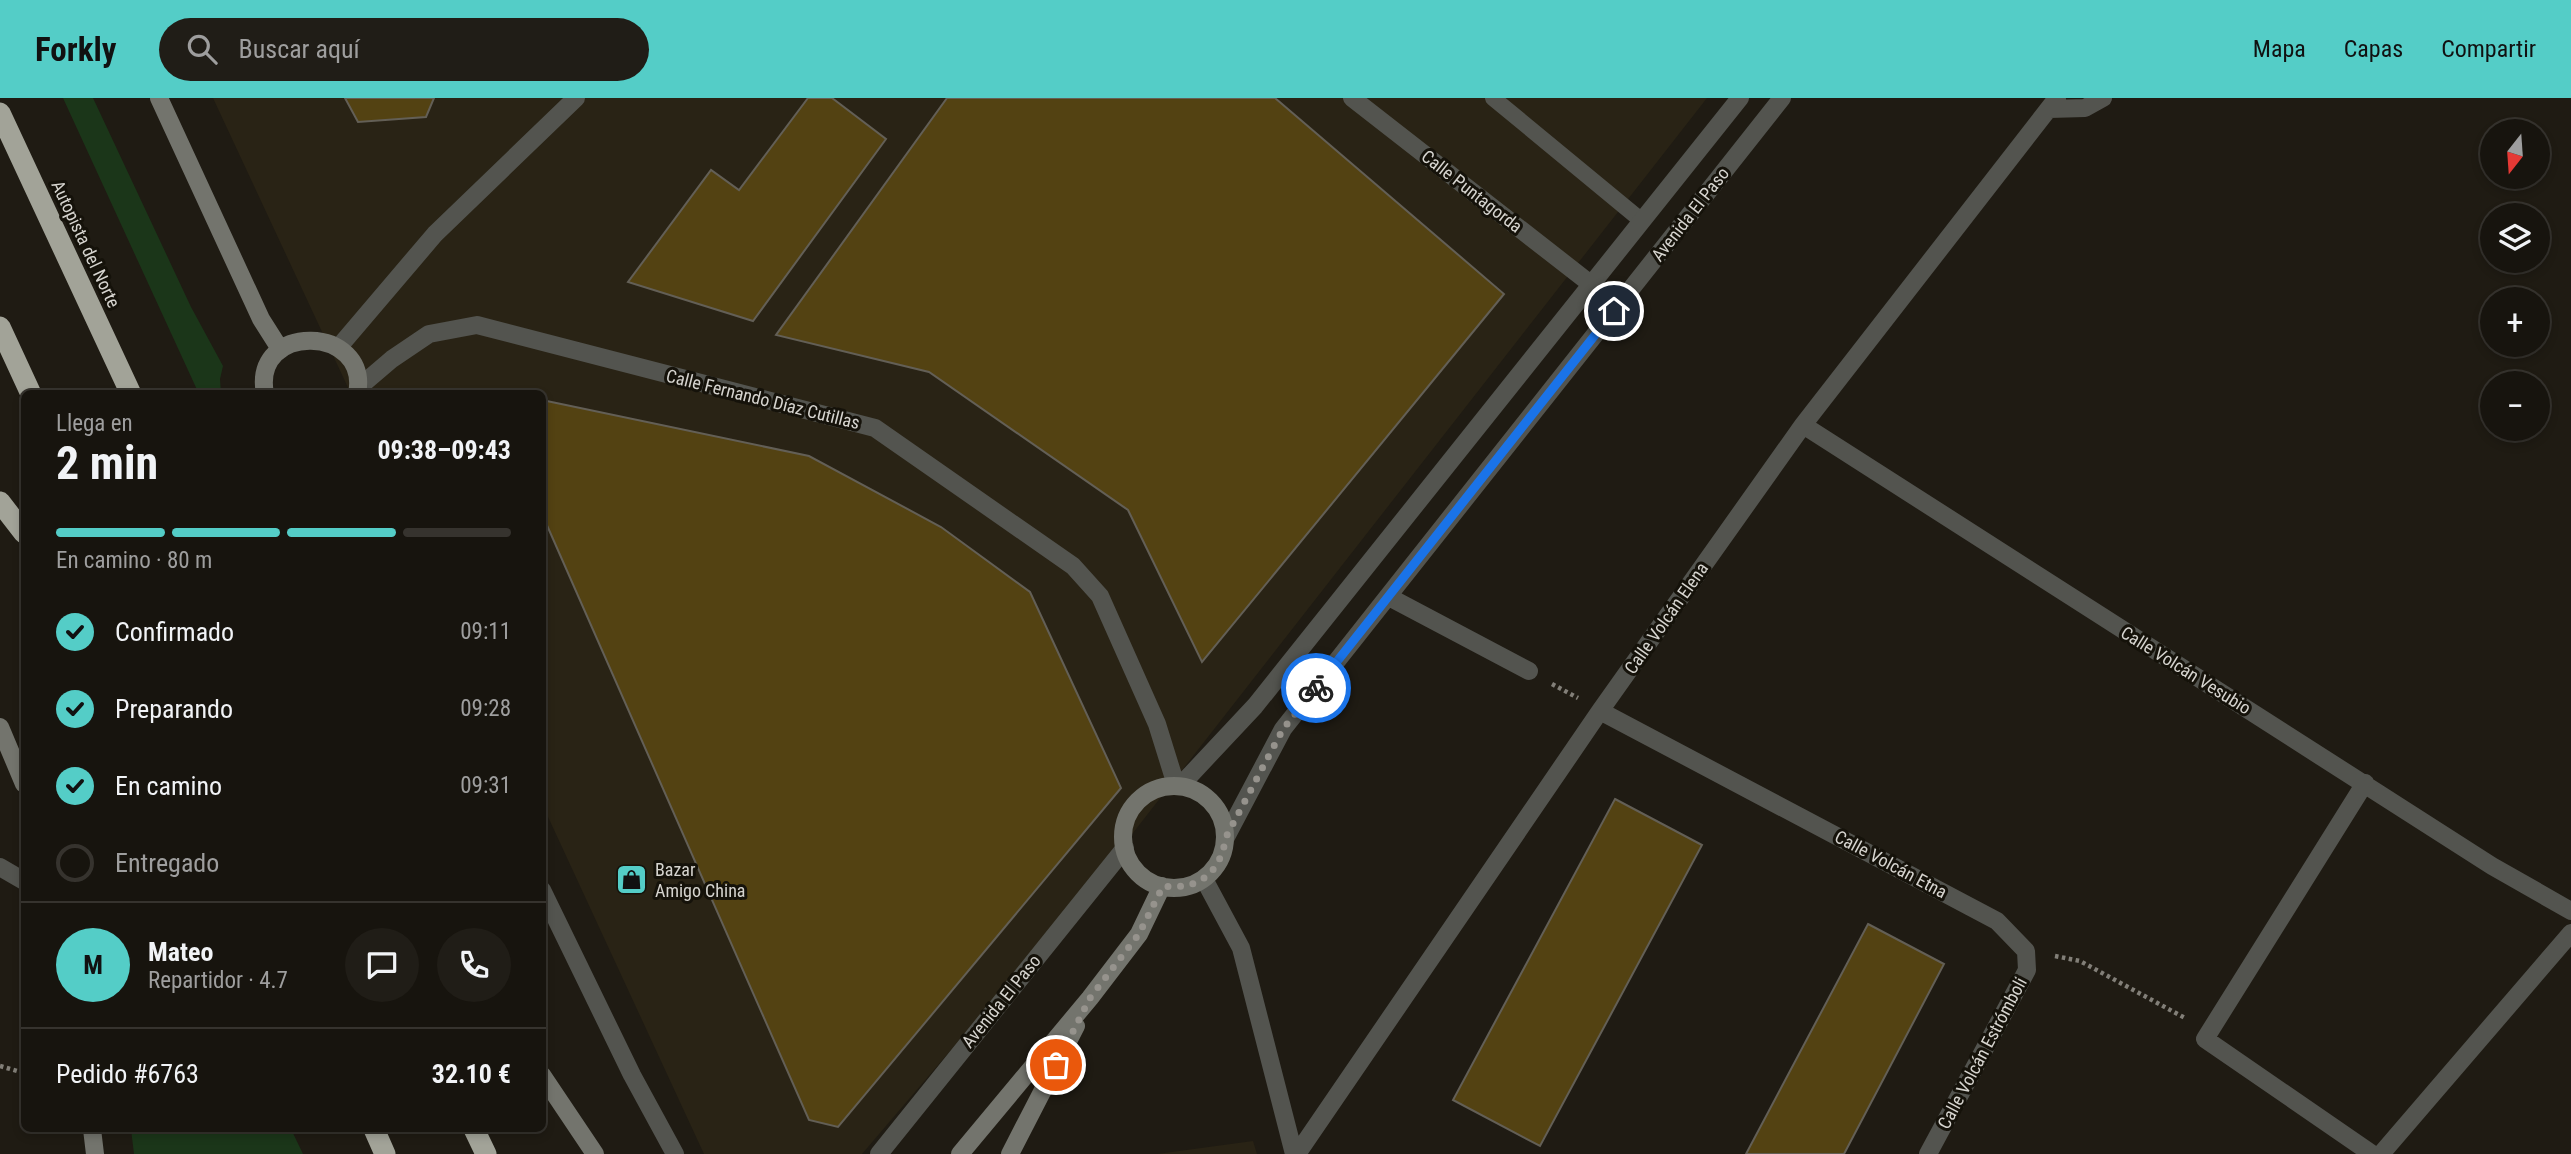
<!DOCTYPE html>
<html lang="es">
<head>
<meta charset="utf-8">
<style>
  body { margin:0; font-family:"Roboto Condensed",sans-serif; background:#201d17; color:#f1f3f6; height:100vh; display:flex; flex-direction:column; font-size:26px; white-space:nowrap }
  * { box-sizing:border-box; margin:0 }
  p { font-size:23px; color:#9e9e9e }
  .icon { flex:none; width:38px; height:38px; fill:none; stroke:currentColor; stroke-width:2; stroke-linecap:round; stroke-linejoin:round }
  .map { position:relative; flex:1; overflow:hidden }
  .details { position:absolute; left:21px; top:292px; width:525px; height:742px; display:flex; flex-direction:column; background:#17140e; border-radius:10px; box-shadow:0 4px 10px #0003,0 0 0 2px #36332e }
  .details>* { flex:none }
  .needle { width:46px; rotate:197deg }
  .fabs { position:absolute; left:2480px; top:21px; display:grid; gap:14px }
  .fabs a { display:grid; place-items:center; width:70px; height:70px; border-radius:50%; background:#17140e; box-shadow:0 4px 10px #0003,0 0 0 2px #36332e; font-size:35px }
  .pin { position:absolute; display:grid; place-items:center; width:60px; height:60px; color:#fff; margin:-30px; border:4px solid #fff; border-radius:50%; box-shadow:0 2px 7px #0007 }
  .courier { position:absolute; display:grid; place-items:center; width:70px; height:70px; margin:-35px; border:5px solid #1a73e8; border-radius:50%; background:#fff; color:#222; box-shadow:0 2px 9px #0007 }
  .headline em { font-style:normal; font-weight:700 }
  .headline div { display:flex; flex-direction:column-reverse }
  .headline { display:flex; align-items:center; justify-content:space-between; height:119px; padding:0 35px }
  h1 { font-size:46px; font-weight:700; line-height:52px }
  .bar { display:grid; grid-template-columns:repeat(4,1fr); gap:10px 7px; align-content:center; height:84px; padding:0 35px }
  .bar i { height:9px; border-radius:5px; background:#36332e }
  .bar .selected { background:#54cdc7 }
  .bar p { grid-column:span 4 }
  .line { display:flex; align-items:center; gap:18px; padding:0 35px; border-top:2px solid #36332e }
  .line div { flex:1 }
  .round { display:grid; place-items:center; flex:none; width:74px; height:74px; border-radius:37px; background:#201d17 }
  ol { padding:0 35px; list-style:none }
  li { display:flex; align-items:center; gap:21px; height:77px }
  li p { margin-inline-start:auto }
  li .icon { padding:7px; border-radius:50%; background:#54cdc7; color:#111; stroke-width:4 }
  li:last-child { color:#9e9e9e }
  li i { width:38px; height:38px; border:4px solid #36332e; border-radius:50% }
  header { display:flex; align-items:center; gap:42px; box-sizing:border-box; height:98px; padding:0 35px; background:#54cdc7; color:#111 }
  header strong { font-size:33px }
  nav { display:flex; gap:38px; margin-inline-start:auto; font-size:24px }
  .search { width:490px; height:63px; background:#201d17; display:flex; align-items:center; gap:18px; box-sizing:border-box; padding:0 24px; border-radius:38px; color:#9e9e9e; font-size:26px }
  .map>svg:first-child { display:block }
  .built { fill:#292315 }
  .green { fill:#1b3619 }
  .building { fill:#534212; stroke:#635f56; stroke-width:2 }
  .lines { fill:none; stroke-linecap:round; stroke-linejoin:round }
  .path { stroke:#827f78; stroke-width:4.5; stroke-dasharray:3.5 3.5; stroke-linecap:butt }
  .lane { stroke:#53544f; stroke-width:16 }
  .street { stroke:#53544f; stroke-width:18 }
  .secondary { stroke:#73746d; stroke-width:18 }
  .highway { stroke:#a2a398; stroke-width:21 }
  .done { stroke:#96938d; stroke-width:7; stroke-dasharray:0 12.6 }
  .route { stroke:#1a73e8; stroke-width:9 }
  .labels { text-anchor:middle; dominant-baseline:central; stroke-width:6; stroke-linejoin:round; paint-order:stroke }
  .street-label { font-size:18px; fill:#d6d4cf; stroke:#15120a }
  .poi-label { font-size:18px; fill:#d6d4cf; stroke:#15120a; text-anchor:start }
</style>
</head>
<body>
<header>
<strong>Forkly</strong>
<div class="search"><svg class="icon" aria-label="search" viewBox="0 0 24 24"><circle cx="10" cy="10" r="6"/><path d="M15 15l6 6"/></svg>Buscar aquí</div>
<nav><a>Mapa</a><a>Capas</a><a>Compartir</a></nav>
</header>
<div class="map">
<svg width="2571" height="1056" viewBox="0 0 2571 1056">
  <rect width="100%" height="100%" fill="#1f1b13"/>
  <path class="built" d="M213 0H1707L1097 781 862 1056H704L543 708 542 296H351Z
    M1253 1043 1257 1056H1157Z"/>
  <path class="green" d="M63 0H93L191 209 223 268 220 281 221 296H199Z
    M131 1031H291L303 1056H134Z"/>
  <path class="building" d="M345 0H434L426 19 358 24Z
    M808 0H832L886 41 753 223 628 184 711 72 739 92Z
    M947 0H1275L1504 196 1202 564 1128 412 929 274 776 237Z
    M542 302 809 358 941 429 1030 494 1121 690 838 1029 809 1022 542 416Z
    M1615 701 1702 747 1540 1048 1453 1002Z
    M1868 826 1944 866 1844 1056H1746Z"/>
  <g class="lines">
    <path class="path" d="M1552 586 1578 600
      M2055 858 2080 863 2185 920
      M0 968 17 973 24 972"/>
    <path class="lane" d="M1493 0 1642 123"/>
    <path class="street" d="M1352 0 1592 187
      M2049 11 2085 10 2103 0
      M338 250 435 136 576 0
      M358 290 392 261 429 236 477 227 875 330 1073 468 1100 498 1157 626 1176 687
      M1803 327 2492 768 2571 813
      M1389 499 1529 573
      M1600 613 1997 823 2026 853 2027 872 1928 1056
      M2365 685 2205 941 2372 1056
      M1180 688 1255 608 1740 0
      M1226 739 1283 631 1782 0
      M0 769 24 783
      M1204 781 1241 850 1294 1056
      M542 792 632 977 675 1056
      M879 1056 1125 750
      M1297 1056 1600 613 1803 327 2057 0
      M2381 1056 2571 835"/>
    <path class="secondary" d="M159 0 261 221 280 251
      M265 296C251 223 371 227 357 296
      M0 629 24 686
      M1123 739a51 51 0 1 1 102 0a51 51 0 1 1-102 0Z
      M542 977 595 1056
      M92 1031 95 1056
      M960 1056 1090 900 1139 836 1162 788
      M1010 1056 1076 928"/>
    <path class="highway" d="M0 15 131 296
      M0 229 31 296
      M0 404 24 435
      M374 1031 385 1056
      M474 1031 486 1056"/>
  </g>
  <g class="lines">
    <path class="done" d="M1056 967 1090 900 1139 836 1163 788C1200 792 1220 775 1226 739L1283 631 1316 590"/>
    <path class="route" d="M1316 590 1614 213"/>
  </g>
  <defs>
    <symbol id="shop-square" viewBox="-11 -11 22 22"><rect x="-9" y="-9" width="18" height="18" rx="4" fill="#54cdc7" stroke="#15120a"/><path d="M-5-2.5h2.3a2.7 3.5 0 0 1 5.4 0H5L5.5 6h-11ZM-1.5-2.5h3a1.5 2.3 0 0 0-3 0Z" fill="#111"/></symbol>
  </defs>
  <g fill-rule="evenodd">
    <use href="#shop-square" x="614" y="764" width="35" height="35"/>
  </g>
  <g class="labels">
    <g class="street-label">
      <text transform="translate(1472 93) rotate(38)">Calle Puntagorda</text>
      <text transform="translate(1690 116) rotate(-52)">Avenida El Paso</text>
      <text transform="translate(86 146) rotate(65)">Autopista del Norte</text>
      <text transform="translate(763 301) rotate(14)">Calle Fernando Díaz Cutillas</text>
      <text transform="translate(1666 520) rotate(-55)">Calle Volcán Elena</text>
      <text transform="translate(2186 572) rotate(32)">Calle Volcán Vesubio</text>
      <text transform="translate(1891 766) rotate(28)">Calle Volcán Etna</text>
      <text transform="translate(1001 903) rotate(-51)">Avenida El Paso</text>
      <text transform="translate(1982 955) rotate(-62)">Calle Volcán Estrómboli</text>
    </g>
    <g class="poi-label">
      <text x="655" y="771">Bazar<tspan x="655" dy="21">Amigo China</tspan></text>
    </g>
  </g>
</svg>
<div class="fabs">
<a><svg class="needle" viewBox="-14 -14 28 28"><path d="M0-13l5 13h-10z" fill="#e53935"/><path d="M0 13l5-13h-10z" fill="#9e9e9e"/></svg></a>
<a><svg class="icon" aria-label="layers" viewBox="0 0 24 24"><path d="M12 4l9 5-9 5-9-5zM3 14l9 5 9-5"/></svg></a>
<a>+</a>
<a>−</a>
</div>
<div class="pin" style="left:1056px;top:967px;background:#ea580c"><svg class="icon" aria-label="bag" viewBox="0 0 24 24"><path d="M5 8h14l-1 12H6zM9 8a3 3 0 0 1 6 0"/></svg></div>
<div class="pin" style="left:1614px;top:213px;background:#1f2937"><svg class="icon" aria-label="home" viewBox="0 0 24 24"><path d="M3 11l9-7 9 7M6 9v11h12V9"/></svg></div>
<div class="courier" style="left:1316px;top:590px"><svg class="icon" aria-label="bike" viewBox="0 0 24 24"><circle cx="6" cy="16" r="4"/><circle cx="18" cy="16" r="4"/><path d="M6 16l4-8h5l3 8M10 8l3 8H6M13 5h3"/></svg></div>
<section class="details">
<div class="headline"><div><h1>2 min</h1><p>Llega en</p></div><em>09:38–09:43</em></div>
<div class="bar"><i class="selected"></i><i class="selected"></i><i class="selected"></i><i></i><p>En camino · 80 m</p></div>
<ol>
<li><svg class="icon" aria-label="check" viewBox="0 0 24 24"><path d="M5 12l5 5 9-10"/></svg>Confirmado<p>09:11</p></li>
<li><svg class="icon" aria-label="check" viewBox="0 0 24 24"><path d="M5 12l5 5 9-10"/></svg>Preparando<p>09:28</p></li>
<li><svg class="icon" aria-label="check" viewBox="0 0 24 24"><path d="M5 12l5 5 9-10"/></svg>En camino<p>09:31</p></li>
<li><i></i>Entregado</li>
</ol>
<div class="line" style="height:126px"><b class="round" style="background:#54cdc7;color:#111">M</b><div><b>Mateo</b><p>Repartidor · 4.7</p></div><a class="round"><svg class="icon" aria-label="chat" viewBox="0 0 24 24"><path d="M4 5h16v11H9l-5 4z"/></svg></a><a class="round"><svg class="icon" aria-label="phone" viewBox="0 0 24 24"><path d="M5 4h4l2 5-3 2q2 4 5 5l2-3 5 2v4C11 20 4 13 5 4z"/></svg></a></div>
<div class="line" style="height:91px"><div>Pedido #6763</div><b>32.10 €</b></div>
</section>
</div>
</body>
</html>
